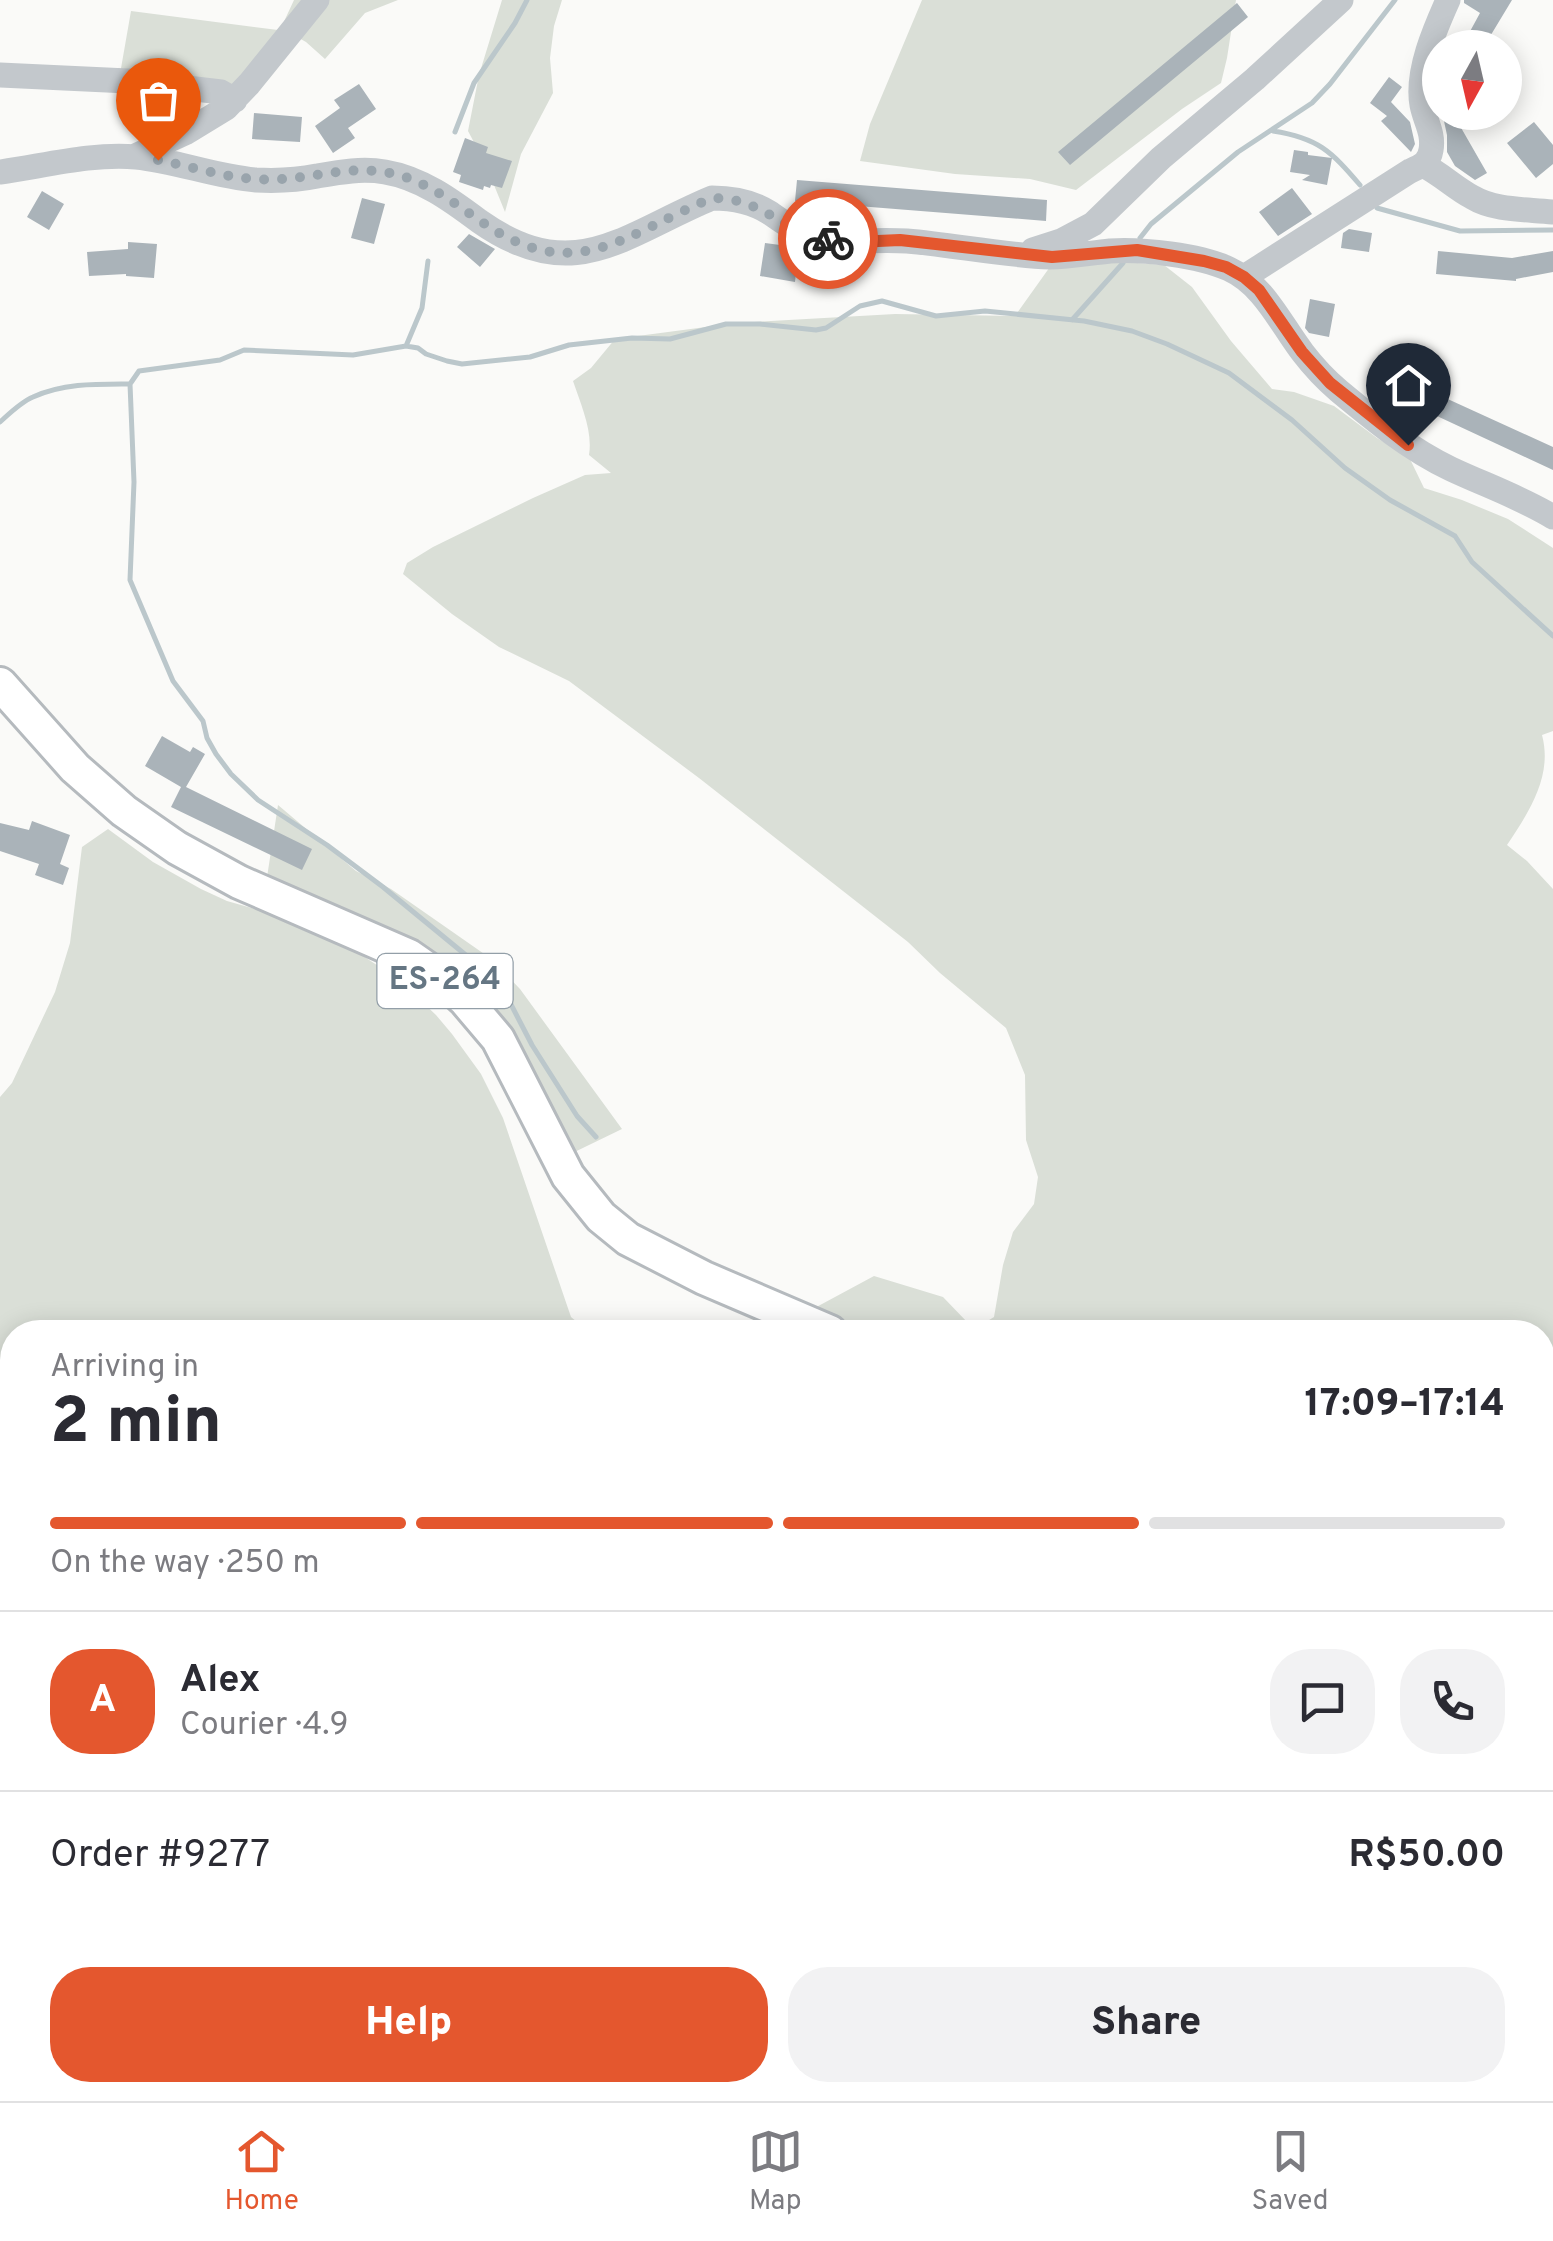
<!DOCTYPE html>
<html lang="en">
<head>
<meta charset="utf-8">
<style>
  body { margin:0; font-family:Overpass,sans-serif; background:#f2f2f3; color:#2b2b33; height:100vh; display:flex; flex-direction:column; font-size:38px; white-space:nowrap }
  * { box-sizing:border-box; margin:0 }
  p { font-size:32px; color:#7c7c81 }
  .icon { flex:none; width:55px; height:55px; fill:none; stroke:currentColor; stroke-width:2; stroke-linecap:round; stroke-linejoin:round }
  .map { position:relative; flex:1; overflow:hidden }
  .sheet { position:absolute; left:0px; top:1320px; width:1555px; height:782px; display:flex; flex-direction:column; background:#fff; border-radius:40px 40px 0 0; box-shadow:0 5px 25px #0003 }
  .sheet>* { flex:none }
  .needle { width:65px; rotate:188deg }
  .tools { position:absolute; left:1422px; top:30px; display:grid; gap:20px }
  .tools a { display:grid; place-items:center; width:100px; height:100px; border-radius:50%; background:#fff; box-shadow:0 5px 25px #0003; font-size:50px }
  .pin { position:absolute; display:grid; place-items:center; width:85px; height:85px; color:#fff; margin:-102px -42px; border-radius:50% 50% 50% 0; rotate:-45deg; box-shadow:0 0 10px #0007 }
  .pin .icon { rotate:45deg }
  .courier { position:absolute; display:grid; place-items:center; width:100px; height:100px; margin:-50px; border:8px solid #e4572e; border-radius:50%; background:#fff; color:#222; box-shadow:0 2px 12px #0007 }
  .head em { font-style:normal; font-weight:800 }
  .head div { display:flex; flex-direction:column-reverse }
  .head { display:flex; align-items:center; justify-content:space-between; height:170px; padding:0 50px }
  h1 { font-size:65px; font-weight:800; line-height:75px }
  .bar { display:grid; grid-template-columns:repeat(4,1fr); gap:15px 10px; align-content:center; height:120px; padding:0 50px }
  .bar i { height:12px; border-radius:8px; background:#e1e1e2 }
  .bar .on { background:#e4572e }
  .bar p { grid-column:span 4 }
  .line { display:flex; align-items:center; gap:25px; padding:0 50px; border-top:2px solid #e1e1e2 }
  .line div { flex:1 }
  .round { display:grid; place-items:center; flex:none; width:105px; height:105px; border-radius:40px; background:#f2f2f3 }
  .button { display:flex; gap:20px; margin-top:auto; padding:20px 50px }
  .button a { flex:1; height:115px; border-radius:40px; background:#e4572e; color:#fff; font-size:40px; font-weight:800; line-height:115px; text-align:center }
  .button a+a { background:#f2f2f3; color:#2b2b33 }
  .dock { display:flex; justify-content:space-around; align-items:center; height:140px; border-top:2px solid #e1e1e2; background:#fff; font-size:28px; color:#7c7c81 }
  .dock a { display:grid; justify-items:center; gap:5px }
  .dock .on { color:#e4572e }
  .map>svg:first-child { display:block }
  .green { fill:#dadfd7 }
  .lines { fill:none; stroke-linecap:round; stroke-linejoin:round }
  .stream { stroke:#bbc7cb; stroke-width:5 }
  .building { fill:#aab3b9 }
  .major-casing { stroke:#b5babe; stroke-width:38 }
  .path { stroke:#bbbfc2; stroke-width:4; stroke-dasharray:5 5; stroke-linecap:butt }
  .minor { stroke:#c3c8cc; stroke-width:25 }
  .major { stroke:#fff; stroke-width:32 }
  .done { stroke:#99a4ac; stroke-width:10; stroke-dasharray:0 18 }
  .route { stroke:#e4572e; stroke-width:12 }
  .labels { text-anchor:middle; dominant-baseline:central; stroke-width:10; stroke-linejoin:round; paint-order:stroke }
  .shield { fill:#fff; stroke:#939fa8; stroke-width:2.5 }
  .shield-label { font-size:32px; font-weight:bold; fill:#657683 }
</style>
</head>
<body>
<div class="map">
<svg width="1553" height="2101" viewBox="0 0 1553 2101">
  <rect width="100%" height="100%" fill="#fafaf8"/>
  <path class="green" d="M294 0H398L365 13 325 59 306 42 281 28Z
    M502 0H562L554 26 550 58 553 93 521 154 505 212 485 163 468 131 479 75Z
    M922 0H1236L1227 58 1221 83 1182 109 1076 190 1030 179 955 174 860 161 870 124Z
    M131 11 278 30 234 86 120 74Z
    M1057 257 1164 265 1192 287 1231 341 1272 389 1294 392 1334 406 1377 438 1409 457 1424 488 1462 500 1508 519 1553 548V731L1542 735C1553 776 1529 812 1507 845L1527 861 1553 889V1402L1543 1397 1542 1332H844L809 1311 874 1276 943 1297 969 1324 981 1325 994 1317 1003 1265 1013 1232 1034 1204 1038 1177 1026 1140 1025 1075 1006 1028 940 973 908 942 699 778 569 681 499 647 452 614 403 574 407 563 433 547 533 498 585 475 611 473 589 455C593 431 581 405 573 381L591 368 615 339 736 323 895 314 1015 316Z
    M278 805 356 871 391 889 490 958 520 989 622 1129 556 1161 455 997 266 884Z
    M108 829 153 862 201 889 227 901 280 916 354 950 398 979 436 1015 452 1034 481 1074 503 1118 571 1317 589 1332H12V2090H181L180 2101H0V1097L12 1083 55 992 70 943 82 847Z
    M1543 1765 1553 1766V2101H669L655 2090H1542Z"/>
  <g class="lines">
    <path class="stream" d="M1273 131C1318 138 1331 151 1360 185
      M455 132 474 83 515 23 527 0
      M1377 208 1460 231 1553 230
      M1140 238 1151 224 1238 152 1312 103 1330 84 1395 0
      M1072 320 1123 263
      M406 346 422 308 428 261
      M0 422C10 413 21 402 33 397 64 383 97 384 130 384
      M596 1137 577 1116 565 1097 532 1045 503 989 467 956 383 887 327 845 258 800 231 774 216 754 207 738 203 721 173 681 130 580 134 482 130 384 139 371 220 360 244 350 353 355 406 346 418 348 426 354 447 361 462 364 530 357 569 345 632 338 670 339 726 324H760L816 330 826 328 860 306 882 301 936 316 985 311 1084 321 1132 331 1167 344 1229 373 1292 420 1345 468 1390 500 1455 536 1472 562 1553 636
      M1542 1995H1553"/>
  </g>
  <path class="building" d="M1464 0H1512L1483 48H1461L1480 13 1464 3Z
    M1237 3 1248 17 1070 165 1058 152Z
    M1389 77 1402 87 1391 102 1410 122 1415 144 1411 152 1381 121 1387 116 1370 103Z
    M359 84 376 109 348 128 355 138 333 153 315 126 340 108 334 100Z
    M1442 112H1452L1487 173 1475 180 1455 166 1447 152V135Z
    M254 113 302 117 300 142 252 139Z
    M1534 122 1553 145V164L1536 178 1507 143Z
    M465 138 488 147 486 153 512 161 502 188 491 185 490 188 484 186 483 190 459 182 461 175 453 172Z
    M1294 150 1308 152V155L1332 158 1327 185 1302 180 1310 175 1290 172Z
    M797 180 1047 200 1046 221 795 201Z
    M1292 188 1312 214 1278 236 1259 212Z
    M42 191 64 204 49 230 27 217Z
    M362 198 385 204 374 244 351 238Z
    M1349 229 1372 233 1369 252 1341 248 1343 233Z
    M469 234 495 249 480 267 457 247Z
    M128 242 157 244 154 278 126 276V274L89 276 87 252 128 249Z
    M765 243 795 247 792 265H797L795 282 760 276Z
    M1438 251 1512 258 1553 251V272L1516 279V281L1436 274Z
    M1310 299 1335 304 1329 337 1309 333 1305 328Z
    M1417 385 1553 447V470L1409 403Z
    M162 736 190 752 193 747 205 754 186 787 312 849 302 870 171 807 181 787 145 766Z
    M32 821 70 835 60 864 69 868 63 885 35 875 39 864 0 851V823L29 830Z"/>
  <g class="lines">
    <defs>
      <path id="major" d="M0 684 75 768 124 811 177 848 239 882 409 956 442 979 465 1000 498 1039 568 1176 601 1217 628 1239 704 1278 830 1332
        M1542 1765 1553 1767"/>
    </defs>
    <use href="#major" class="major-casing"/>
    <path class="path" d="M1542 1618 1553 1612
      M1542 1713 1553 1715"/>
    <path class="minor" d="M0 75 128 81 221 92 235 100
      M135 156 185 133 226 108 249 84 317 0
      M1423 165C1441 174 1455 188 1472 197 1495 211 1526 209 1553 212
      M0 172C44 166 92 153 136 157 177 161 216 177 256 180 276 181 298 180 317 176 340 172 362 168 385 172 421 178 451 200 479 221 574 288 623 235 712 198 732 198 753 202 770 213 787 225 802 236 824 239 851 243 879 239 907 241 954 245 1001 255 1050 257 1070 257 1090 253 1110 251 1142 249 1199 255 1229 269 1264 285 1280 323 1303 353 1313 366 1326 380 1339 391 1374 420 1409 449 1451 469 1485 485 1520 497 1553 517
      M1033 250 1061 241 1093 224 1161 158 1255 79 1341 0
      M1244 277 1410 171C1421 166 1429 163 1431 150 1434 133 1425 121 1422 105 1416 72 1435 29 1448 0
      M0 1499 12 1517
      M0 1739 12 1730
      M0 1788 12 1799
      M197 2101 199 2090"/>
    <use href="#major" class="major"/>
  </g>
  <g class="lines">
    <path class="done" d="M158 160C190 166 222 177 255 179 299 183 341 165 384 172 420 177 450 200 479 220 574 288 623 235 712 198 764 198 781 232 828 239"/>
    <path class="route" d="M828 239 856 242 900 240 1052 257 1137 250 1204 261 1226 267 1244 277 1259 290 1302 352 1330 383 1408 445"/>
  </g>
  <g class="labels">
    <rect class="shield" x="377.5" y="954" width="135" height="54" rx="8"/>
    <g class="shield-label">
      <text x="445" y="981">ES-264</text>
    </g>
  </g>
</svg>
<div class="tools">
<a><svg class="needle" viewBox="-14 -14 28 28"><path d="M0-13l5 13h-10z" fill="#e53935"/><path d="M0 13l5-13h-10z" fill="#7c7c81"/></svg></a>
</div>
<div class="pin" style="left:158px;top:160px;background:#ea580c"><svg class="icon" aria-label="bag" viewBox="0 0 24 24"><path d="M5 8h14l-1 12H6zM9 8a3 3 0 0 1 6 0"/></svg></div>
<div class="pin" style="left:1408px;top:445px;background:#1f2937"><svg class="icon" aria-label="home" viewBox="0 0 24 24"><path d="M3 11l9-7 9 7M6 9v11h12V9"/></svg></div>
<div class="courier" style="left:828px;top:239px"><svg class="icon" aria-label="bike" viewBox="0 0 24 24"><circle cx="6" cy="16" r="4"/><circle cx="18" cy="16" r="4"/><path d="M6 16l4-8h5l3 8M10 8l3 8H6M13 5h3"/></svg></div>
<section class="sheet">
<div class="head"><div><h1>2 min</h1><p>Arriving in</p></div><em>17:09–17:14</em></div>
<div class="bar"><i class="on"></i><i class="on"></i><i class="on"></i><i></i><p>On the way · 250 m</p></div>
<div class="line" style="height:180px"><b class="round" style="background:#e4572e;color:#fff">A</b><div><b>Alex</b><p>Courier · 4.9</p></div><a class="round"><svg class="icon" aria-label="chat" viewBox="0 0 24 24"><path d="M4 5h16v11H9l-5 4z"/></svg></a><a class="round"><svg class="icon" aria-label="phone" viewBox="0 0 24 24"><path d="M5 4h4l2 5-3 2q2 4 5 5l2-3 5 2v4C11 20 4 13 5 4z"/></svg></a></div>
<div class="line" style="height:130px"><div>Order #9277</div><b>R$50.00</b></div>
<div class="button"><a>Help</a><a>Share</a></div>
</section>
</div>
<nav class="dock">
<a class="on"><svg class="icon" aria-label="home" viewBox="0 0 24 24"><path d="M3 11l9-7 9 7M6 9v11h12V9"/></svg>Home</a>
<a><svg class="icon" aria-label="map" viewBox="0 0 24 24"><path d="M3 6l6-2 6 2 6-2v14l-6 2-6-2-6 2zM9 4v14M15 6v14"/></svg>Map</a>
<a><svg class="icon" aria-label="saved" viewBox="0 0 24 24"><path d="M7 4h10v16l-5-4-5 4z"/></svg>Saved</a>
</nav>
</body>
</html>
